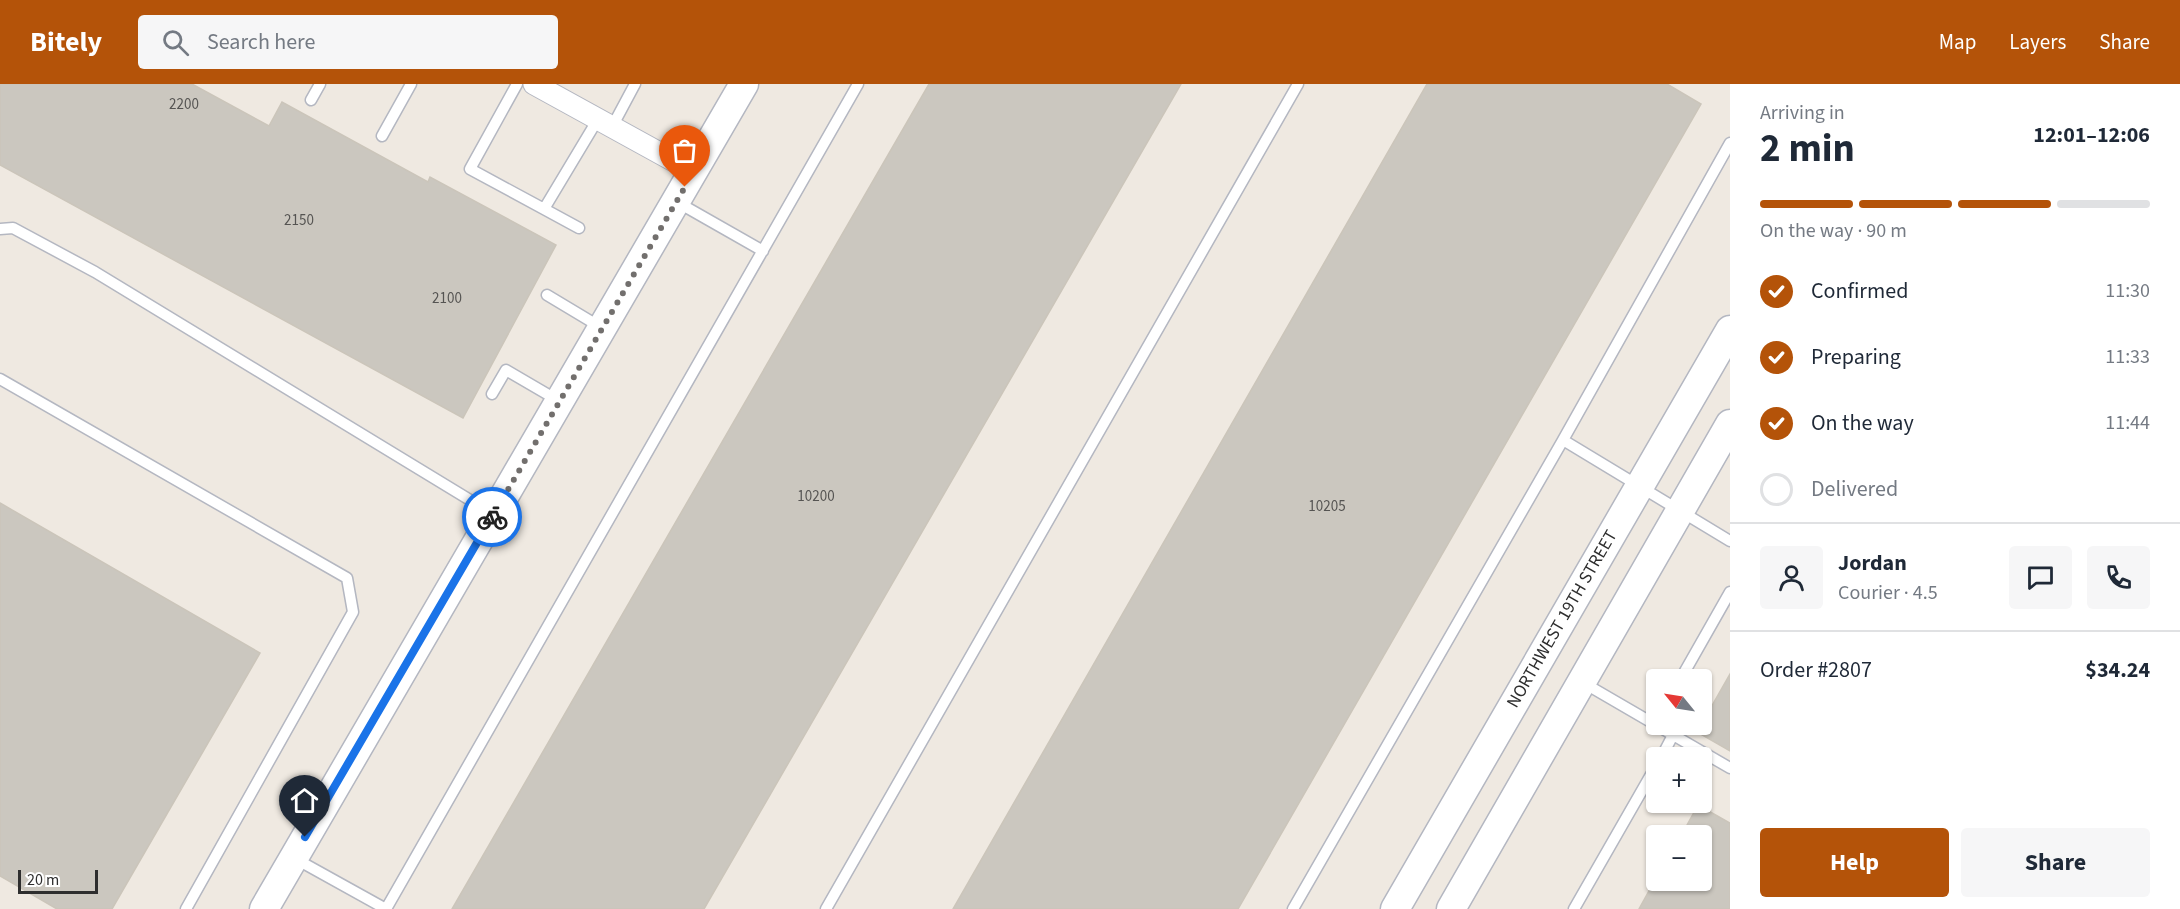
<!DOCTYPE html>
<html lang="en">
<head>
<meta charset="utf-8">
<style>
  body { margin:0; font-family:"Source Sans 3",sans-serif; background:#f6f6f7; color:#1f2937; height:100vh; display:flex; flex-direction:column; font-size:22px; white-space:nowrap }
  * { box-sizing:border-box; margin:0 }
  p { font-size:20px; color:#747a83 }
  .icon { flex:none; width:33px; height:33px; fill:none; stroke:currentColor; stroke-width:2; stroke-linecap:round; stroke-linejoin:round }
  .map { position:relative; flex:1; overflow:hidden }
  .sheet { display:flex; flex-direction:column; background:#fff; width:450px }
  .sheet>* { flex:none }
  .needle { width:39px; rotate:300deg }
  .tools { position:absolute; left:1646px; top:585px; display:grid; gap:12px }
  .tools a { display:grid; place-items:center; width:66px; height:66px; border-radius:6px; background:#fff; box-shadow:0 2px 4px #0004; font-size:30px }
  .scale { position:absolute; left:18px; bottom:15px; width:80px; box-sizing:border-box; padding-left:6px; border:3px solid #2e2e2e; border-top:0; font-size:16px; line-height:21px; white-space:nowrap; color:#2e2e2e; -webkit-text-stroke:4px #fff; paint-order:stroke }
  .pin { position:absolute; display:grid; place-items:center; width:51px; height:51px; color:#fff; margin:-62px -26px; border-radius:50% 50% 50% 0; rotate:-45deg; box-shadow:0 0 6px #0007 }
  .pin .icon { rotate:45deg }
  .courier { position:absolute; display:grid; place-items:center; width:60px; height:60px; margin:-30px; border:4px solid #1a73e8; border-radius:50%; background:#fff; color:#222; box-shadow:0 2px 8px #0007 }
  .head em { font-style:normal; font-weight:700 }
  .head div { display:flex; flex-direction:column-reverse }
  .head { display:flex; align-items:center; justify-content:space-between; height:102px; padding:0 30px }
  h1 { font-size:39px; font-weight:700; line-height:45px }
  .bar { display:grid; grid-template-columns:repeat(4,1fr); gap:9px 6px; align-content:center; height:72px; padding:0 30px }
  .bar i { height:8px; border-radius:4px; background:#e0e1e3 }
  .bar .current { background:#b45309 }
  .bar p { grid-column:span 4 }
  .line { display:flex; align-items:center; gap:15px; padding:0 30px; border-top:2px solid #e0e1e3 }
  .line div { flex:1 }
  .round { display:grid; place-items:center; flex:none; width:63px; height:63px; border-radius:6px; background:#f6f6f7 }
  ol { padding:0 30px; list-style:none }
  li { display:flex; align-items:center; gap:18px; height:66px }
  li p { margin-inline-start:auto }
  li .icon { padding:6px; border-radius:50%; background:#b45309; color:#fff; stroke-width:4 }
  li:last-child { color:#747a83 }
  li i { width:33px; height:33px; border:3px solid #e0e1e3; border-radius:50% }
  .cta { display:flex; gap:12px; margin-top:auto; padding:12px 30px }
  .cta a { flex:1; height:69px; border-radius:6px; background:#b45309; color:#fff; font-size:24px; font-weight:700; line-height:69px; text-align:center }
  .cta a+a { background:#f6f6f7; color:#1f2937 }
  header { display:flex; align-items:center; gap:36px; box-sizing:border-box; height:84px; padding:0 30px; background:#b45309; color:#fff }
  header strong { font-size:28px }
  nav { display:flex; gap:33px; margin-inline-start:auto; font-size:21px }
  .search { width:420px; height:54px; background:#f6f6f7; display:flex; align-items:center; gap:15px; box-sizing:border-box; padding:0 21px; border-radius:6px; color:#747a83; font-size:22px }
  main { display:flex; flex:1; min-height:0 }
  .map>svg:first-child { display:block }
  .building { fill:#cbc7bf; stroke:#cbc5ba; stroke-width:1.5 }
  .lines { fill:none; stroke-linecap:round; stroke-linejoin:round }
  .lane-casing { stroke:#b4b7c1; stroke-width:13 }
  .street-casing { stroke:#b4b7c1; stroke-width:23 }
  .secondary-casing { stroke:#b4b7c1; stroke-width:31 }
  .lane { stroke:#fff; stroke-width:10 }
  .street { stroke:#fff; stroke-width:21 }
  .secondary { stroke:#fff; stroke-width:28 }
  .done { stroke:#726f6d; stroke-width:6; stroke-dasharray:0 10.8 }
  .route { stroke:#1a73e8; stroke-width:8 }
  .labels { text-anchor:middle; dominant-baseline:central; stroke-width:4.5; stroke-linejoin:round; paint-order:stroke }
  .number-label { font-size:15px; fill:#555452 }
  .street-label { font-size:18px; fill:#2e2e2e; stroke:#fff }
</style>
</head>
<body>
<header>
<strong>Bitely</strong>
<div class="search"><svg class="icon" aria-label="search" viewBox="0 0 24 24"><circle cx="10" cy="10" r="6"/><path d="M15 15l6 6"/></svg>Search here</div>
<nav><a>Map</a><a>Layers</a><a>Share</a></nav>
</header>
<main>
<div class="map">
<svg width="1730" height="825" viewBox="0 0 1730 825">
  <rect width="100%" height="100%" fill="#efe9e1"/>
  <path class="building" d="M0 0H192L269 42 282 18 428 98 430 93 556 161 463 334 0 81Z
    M929 0H1181L704 825H452Z
    M1427 0H1667L1701 20 1238 825H953Z
    M0 419 260 569 112 825H57L0 792Z
    M1730 590V667L1697 648Z
    M1698 721 1730 739V825H1639L1655 796H1701V752H1681Z"/>
  <g class="lines">
    <defs>
      <path id="lane" d="M517 0 470 85 544 125
        M311 16 320 0
        M612 43 635 0
        M382 52 411 0
        M677 118 763 167
        M579 144 544 125 598 35
        M0 145 13 144 95 188 493 430
        M547 211 602 244
        M0 295 347 494 353 528 186 825
        M492 310 506 286 559 317
        M1563 356 1730 59
        M1680 596 1730 508
        M1582 598 1730 684
        M1661 674 1673 651
        M294 774 386 825 858 0
        M826 825 1298 0
        M1293 825 1563 356 1730 457
        M1574 825 1656 682"/>
      <path id="street" d="M534 0 694 88"/>
      <path id="secondary" d="M264 825 744 0
        M1395 825 1730 246
        M1451 825 1730 340"/>
    </defs>
    <use href="#lane" class="lane-casing"/>
    <use href="#street" class="street-casing"/>
    <use href="#secondary" class="secondary-casing"/>
    <use href="#lane" class="lane"/>
    <use href="#street" class="street"/>
    <use href="#secondary" class="secondary"/>
  </g>
  <g class="lines">
    <path class="done" d="M492 433 685 103"/>
    <path class="route" d="M305 753 492 433"/>
  </g>
  <g class="labels">
    <g class="number-label">
      <text x="184" y="20">2200</text>
      <text x="299" y="136">2150</text>
      <text x="447" y="214">2100</text>
      <text x="816" y="412">10200</text>
      <text x="1327" y="422">10205</text>
    </g>
    <g class="street-label">
      <text transform="translate(1562 535) rotate(-60)">NORTHWEST 19TH STREET</text>
    </g>
  </g>
</svg>
<div class="tools">
<a><svg class="needle" viewBox="-14 -14 28 28"><path d="M0-13l5 13h-10z" fill="#e53935"/><path d="M0 13l5-13h-10z" fill="#747a83"/></svg></a>
<a>+</a>
<a>−</a>
</div>
<div class="scale">20 m</div>
<div class="pin" style="left:685px;top:103px;background:#ea580c"><svg class="icon" aria-label="bag" viewBox="0 0 24 24"><path d="M5 8h14l-1 12H6zM9 8a3 3 0 0 1 6 0"/></svg></div>
<div class="pin" style="left:305px;top:753px;background:#1f2937"><svg class="icon" aria-label="home" viewBox="0 0 24 24"><path d="M3 11l9-7 9 7M6 9v11h12V9"/></svg></div>
<div class="courier" style="left:492px;top:433px"><svg class="icon" aria-label="bike" viewBox="0 0 24 24"><circle cx="6" cy="16" r="4"/><circle cx="18" cy="16" r="4"/><path d="M6 16l4-8h5l3 8M10 8l3 8H6M13 5h3"/></svg></div>
</div>
<section class="sheet">
<div class="head"><div><h1>2 min</h1><p>Arriving in</p></div><em>12:01–12:06</em></div>
<div class="bar"><i class="current"></i><i class="current"></i><i class="current"></i><i></i><p>On the way · 90 m</p></div>
<ol>
<li><svg class="icon" aria-label="check" viewBox="0 0 24 24"><path d="M5 12l5 5 9-10"/></svg>Confirmed<p>11:30</p></li>
<li><svg class="icon" aria-label="check" viewBox="0 0 24 24"><path d="M5 12l5 5 9-10"/></svg>Preparing<p>11:33</p></li>
<li><svg class="icon" aria-label="check" viewBox="0 0 24 24"><path d="M5 12l5 5 9-10"/></svg>On the way<p>11:44</p></li>
<li><i></i>Delivered</li>
</ol>
<div class="line" style="height:108px"><a class="round"><svg class="icon" aria-label="person" viewBox="0 0 24 24"><circle cx="12" cy="8" r="4"/><path d="M4 21q1-7 8-7t8 7"/></svg></a><div><b>Jordan</b><p>Courier · 4.5</p></div><a class="round"><svg class="icon" aria-label="chat" viewBox="0 0 24 24"><path d="M4 5h16v11H9l-5 4z"/></svg></a><a class="round"><svg class="icon" aria-label="phone" viewBox="0 0 24 24"><path d="M5 4h4l2 5-3 2q2 4 5 5l2-3 5 2v4C11 20 4 13 5 4z"/></svg></a></div>
<div class="line" style="height:78px"><div>Order #2807</div><b>$34.24</b></div>
<div class="cta"><a>Help</a><a>Share</a></div>
</section>
</main>
</body>
</html>
